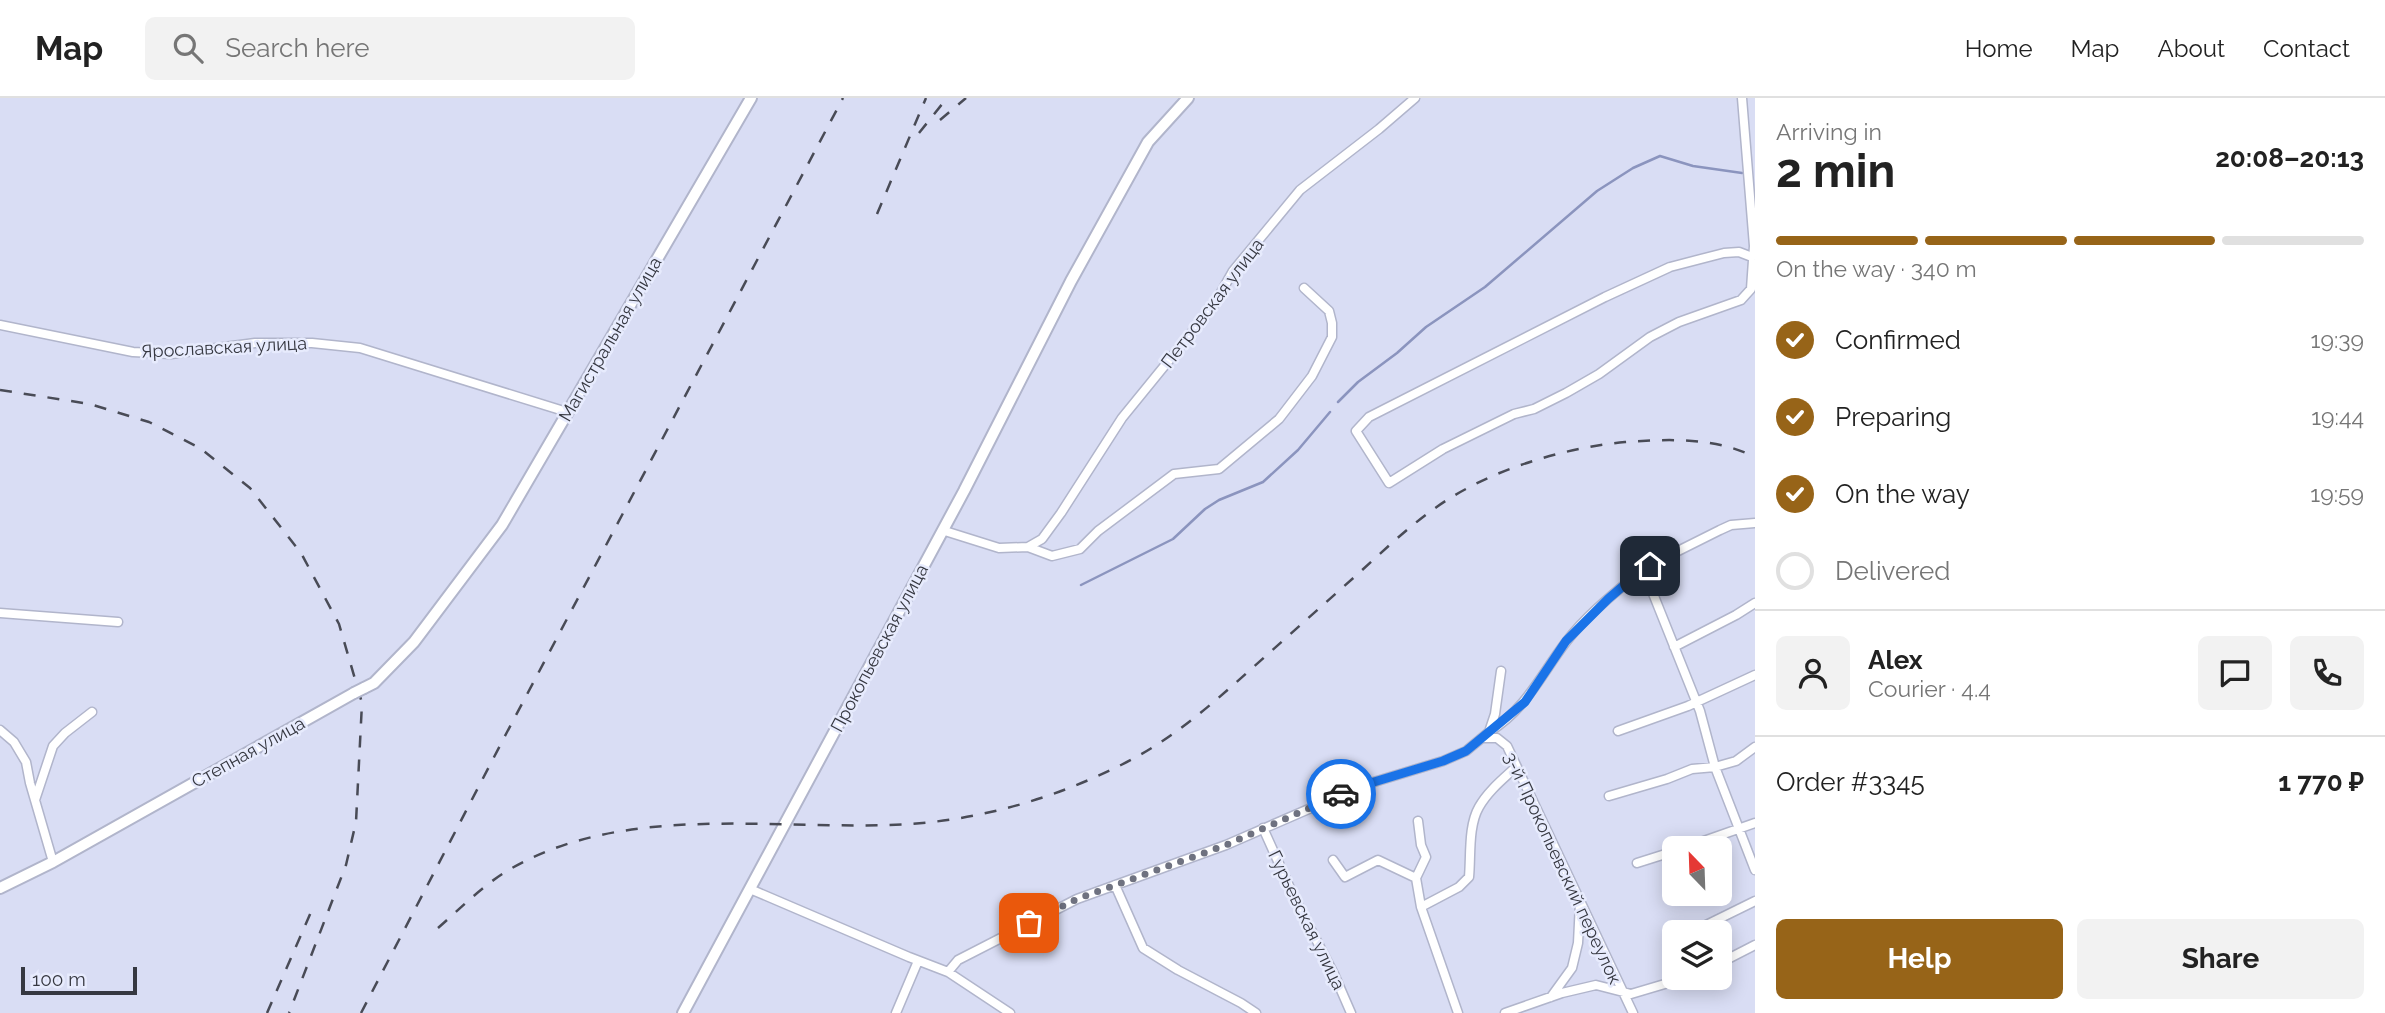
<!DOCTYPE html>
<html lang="en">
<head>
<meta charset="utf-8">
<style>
  body { margin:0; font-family:Raleway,sans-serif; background:#f2f2f2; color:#222; height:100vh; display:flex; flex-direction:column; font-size:26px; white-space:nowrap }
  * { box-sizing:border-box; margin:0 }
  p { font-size:23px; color:#767676 }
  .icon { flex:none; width:38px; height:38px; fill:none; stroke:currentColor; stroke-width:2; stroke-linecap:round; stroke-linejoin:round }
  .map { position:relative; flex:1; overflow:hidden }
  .details { display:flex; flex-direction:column; background:#fff; width:630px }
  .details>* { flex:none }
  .needle { width:46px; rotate:337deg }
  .fabs { position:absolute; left:1662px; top:738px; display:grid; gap:14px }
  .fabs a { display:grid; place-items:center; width:70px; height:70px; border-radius:10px; background:#fff; box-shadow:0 4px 18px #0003; font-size:35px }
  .scale { position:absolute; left:21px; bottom:18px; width:116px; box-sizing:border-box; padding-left:7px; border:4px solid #363841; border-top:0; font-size:19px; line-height:24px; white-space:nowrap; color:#363841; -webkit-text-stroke:5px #e7ebfd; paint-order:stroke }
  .pin { position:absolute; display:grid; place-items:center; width:60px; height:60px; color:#fff; margin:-30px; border-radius:14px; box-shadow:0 4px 10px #0006 }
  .courier { position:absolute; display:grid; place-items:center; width:70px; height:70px; margin:-35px; border:5px solid #1a73e8; border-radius:50%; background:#fff; color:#222; box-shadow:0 2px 9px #0007 }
  .headline em { font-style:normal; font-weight:700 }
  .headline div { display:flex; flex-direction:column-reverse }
  .headline { display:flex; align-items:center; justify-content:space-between; height:119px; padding:0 21px }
  h1 { font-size:46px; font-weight:700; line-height:52px }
  .bar { display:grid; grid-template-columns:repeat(4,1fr); gap:10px 7px; align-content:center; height:84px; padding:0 21px }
  .bar i { height:9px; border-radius:5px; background:#e0e0e0 }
  .bar .active { background:#976418 }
  .bar p { grid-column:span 4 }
  .line { display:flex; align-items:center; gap:18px; padding:0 21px; border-top:2px solid #e0e0e0 }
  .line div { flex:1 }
  .round { display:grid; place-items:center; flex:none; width:74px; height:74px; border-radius:10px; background:#f2f2f2 }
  ol { padding:0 21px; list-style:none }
  li { display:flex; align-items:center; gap:21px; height:77px }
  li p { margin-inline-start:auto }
  li .icon { padding:7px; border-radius:50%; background:#976418; color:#fff; stroke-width:4 }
  li:last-child { color:#767676 }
  li i { width:38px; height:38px; border:4px solid #e0e0e0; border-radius:50% }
  .button { display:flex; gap:14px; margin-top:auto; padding:14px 21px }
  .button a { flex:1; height:80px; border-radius:10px; background:#976418; color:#fff; font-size:28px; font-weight:700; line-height:80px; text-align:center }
  .button a+a { background:#f2f2f2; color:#222 }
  header { display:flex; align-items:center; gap:42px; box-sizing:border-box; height:98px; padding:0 35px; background:#fff; border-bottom:2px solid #e0e0e0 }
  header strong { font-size:33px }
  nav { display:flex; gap:38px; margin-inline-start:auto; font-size:24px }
  .search { width:490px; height:63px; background:#f2f2f2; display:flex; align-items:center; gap:18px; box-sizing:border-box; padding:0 24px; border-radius:10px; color:#767676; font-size:26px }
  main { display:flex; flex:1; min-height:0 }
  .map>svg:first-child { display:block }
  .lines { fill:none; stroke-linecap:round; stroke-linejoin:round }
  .stream { stroke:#8b94be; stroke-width:2.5 }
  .street-casing { stroke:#b1b5cb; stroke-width:11 }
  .secondary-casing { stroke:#b1b5cb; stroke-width:14 }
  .street { stroke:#fff; stroke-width:8 }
  .secondary { stroke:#fff; stroke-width:10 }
  .rail { stroke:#494b56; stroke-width:2.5; stroke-dasharray:12 12; stroke-linecap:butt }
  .secondary-bridge-casing { stroke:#b1b5cb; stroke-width:14; stroke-linecap:butt }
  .secondary-bridge { stroke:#fff; stroke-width:10 }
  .done { stroke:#6f7280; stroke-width:7; stroke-dasharray:0 12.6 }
  .route { stroke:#1a73e8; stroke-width:9 }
  .labels { text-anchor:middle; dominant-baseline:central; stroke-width:5; stroke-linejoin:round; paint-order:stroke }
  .street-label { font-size:18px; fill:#363841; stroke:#e7ebfd }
</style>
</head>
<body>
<header>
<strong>Map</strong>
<div class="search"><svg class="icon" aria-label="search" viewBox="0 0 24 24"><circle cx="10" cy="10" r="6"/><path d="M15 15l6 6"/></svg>Search here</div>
<nav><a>Home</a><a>Map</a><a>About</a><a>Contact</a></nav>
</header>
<main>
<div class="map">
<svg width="1755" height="915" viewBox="0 0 1755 915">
  <rect width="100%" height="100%" fill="#d9ddf4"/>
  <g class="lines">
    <path class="stream" d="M1338 304 1358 284 1397 255 1426 229 1485 189 1597 93 1633 70 1660 58 1693 68 1742 75
      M1081 487 1173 441 1205 411 1219 402 1263 384 1298 352 1330 314"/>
    <defs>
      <path id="street" d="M1742 0 1754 148 1751 191 1741 202 1679 224 1650 239 1599 276 1566 295 1534 311 1514 316 1443 351 1389 385 1356 333 1369 319 1605 199 1670 169 1724 155 1739 154 1752 159
        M0 227 133 254 171 256 255 245H312L360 250 567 314
        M948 434 999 450 1028 449 1042 441 1061 415 1122 320 1214 207 1233 173 1300 92 1379 31 1415 0
        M1028 449 1052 458 1080 451 1098 433 1174 376 1219 371 1279 321 1312 278 1332 239V225L1329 213 1304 190
        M1636 477 1664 460 1720 432 1731 427 1755 425
        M0 515 118 524
        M1674 549 1736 517 1755 505
        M0 632 14 644 26 664 30 685 53 764
        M1618 633 1688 608 1755 577
        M1489 634C1527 610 1540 578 1566 544 1585 519 1612 497 1636 477L1648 483 1700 613 1715 669 1755 772
        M1482 640H1497L1507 648 1633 915
        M1609 698 1667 681 1692 671 1715 669 1736 663 1755 649
        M35 702 53 648 65 635 92 614
        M1418 723 1421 747 1426 759 1416 780 1421 809
        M1263 730 1294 799 1334 876 1351 915
        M1681 751 1755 725
        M1333 762 1345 779 1378 762 1416 780
        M1637 765 1675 753
        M1115 787 1143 850 1178 872 1241 905 1256 915
        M750 791 909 859 948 874 1010 915
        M1690 835 1755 803
        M1670 844 1675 842
        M1720 865 1755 847
        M948 874 958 862 1077 801 1226 747 1364 687 1443 663 1466 653 1489 634 1495 616 1501 573
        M1551 899 1572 870 1578 845 1580 805
        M896 915 918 863
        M1458 915 1421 809 1459 789 1469 779C1471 758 1468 728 1479 709 1488 693 1503 681 1516 669
        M1505 915 1562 895 1596 887 1631 896 1685 880"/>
      <path id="secondary" d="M364 590 374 585 414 544 502 427 751 0
        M0 790 53 764 354 595
        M683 915 964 393 1071 183 1148 44 1188 0"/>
    </defs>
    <use href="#street" class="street-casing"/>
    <use href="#secondary" class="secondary-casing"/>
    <use href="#street" class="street"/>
    <use href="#secondary" class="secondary"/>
    <path class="rail" d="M940 22 966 0
      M919 35 947 0
      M877 116 926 0
      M0 292 90 306 149 324 200 350 250 390 301 455 339 526 362 605 356 724 346 767 289 915
      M438 830C462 809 484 786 512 770 630 703 780 734 910 726 983 721 1055 700 1121 667 1170 643 1210 608 1250 572 1287 539 1324 506 1360 474 1393 444 1425 413 1464 392 1511 366 1572 349 1625 344 1669 341 1715 339 1755 359
      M267 915 311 814
      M361 915 506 636 843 0"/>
    <defs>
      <path id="secondary-bridge" d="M354 595 364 590"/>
    </defs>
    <use href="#secondary-bridge" class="secondary-bridge-casing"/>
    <use href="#secondary-bridge" class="secondary-bridge"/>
  </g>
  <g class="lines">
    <path class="done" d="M1029 825 1077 801 1226 747 1341 696"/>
    <path class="route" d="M1341 696 1364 687 1443 663 1466 653 1525 604 1566 543 1608 501 1636 477 1650 468"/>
  </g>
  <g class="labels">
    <g class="street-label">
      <text transform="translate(1212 205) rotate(-53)">Петровская улица</text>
      <text transform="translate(610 241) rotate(-60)">Магистральная улица</text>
      <text transform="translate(224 249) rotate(-3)">Ярославская улица</text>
      <text transform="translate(879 550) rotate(-62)">Прокопьевская улица</text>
      <text transform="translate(248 654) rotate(-29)">Степная улица</text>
      <text transform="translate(1563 770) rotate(65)">3-й Прокопьевский переулок</text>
      <text transform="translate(1307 822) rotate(64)">Гурьевская улица</text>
    </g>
  </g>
</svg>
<div class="fabs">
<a><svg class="needle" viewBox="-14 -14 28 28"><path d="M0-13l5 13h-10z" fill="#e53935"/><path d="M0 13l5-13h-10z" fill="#767676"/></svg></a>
<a><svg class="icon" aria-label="layers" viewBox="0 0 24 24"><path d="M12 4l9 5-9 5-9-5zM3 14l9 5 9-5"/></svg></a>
</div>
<div class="scale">100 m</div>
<div class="pin" style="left:1029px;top:825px;background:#ea580c"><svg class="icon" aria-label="bag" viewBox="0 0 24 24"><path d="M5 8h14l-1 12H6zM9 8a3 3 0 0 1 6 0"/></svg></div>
<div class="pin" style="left:1650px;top:468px;background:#1f2937"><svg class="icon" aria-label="home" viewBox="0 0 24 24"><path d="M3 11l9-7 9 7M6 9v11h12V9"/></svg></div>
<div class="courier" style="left:1341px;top:696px"><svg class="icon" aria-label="car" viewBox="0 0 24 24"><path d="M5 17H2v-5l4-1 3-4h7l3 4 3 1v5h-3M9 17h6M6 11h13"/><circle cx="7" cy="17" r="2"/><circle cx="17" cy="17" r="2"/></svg></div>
</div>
<section class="details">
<div class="headline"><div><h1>2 min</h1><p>Arriving in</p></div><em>20:08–20:13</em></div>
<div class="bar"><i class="active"></i><i class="active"></i><i class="active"></i><i></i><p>On the way · 340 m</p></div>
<ol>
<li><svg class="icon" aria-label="check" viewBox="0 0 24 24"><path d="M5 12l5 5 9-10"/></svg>Confirmed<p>19:39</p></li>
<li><svg class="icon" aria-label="check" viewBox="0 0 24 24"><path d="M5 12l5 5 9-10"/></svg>Preparing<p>19:44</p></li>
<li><svg class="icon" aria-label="check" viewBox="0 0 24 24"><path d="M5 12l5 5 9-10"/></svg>On the way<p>19:59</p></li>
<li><i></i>Delivered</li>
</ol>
<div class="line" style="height:126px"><a class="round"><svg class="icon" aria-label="person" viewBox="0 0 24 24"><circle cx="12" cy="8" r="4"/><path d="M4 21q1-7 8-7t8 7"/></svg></a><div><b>Alex</b><p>Courier · 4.4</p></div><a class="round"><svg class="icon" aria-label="chat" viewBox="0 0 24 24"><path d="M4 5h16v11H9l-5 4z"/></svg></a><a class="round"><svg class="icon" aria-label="phone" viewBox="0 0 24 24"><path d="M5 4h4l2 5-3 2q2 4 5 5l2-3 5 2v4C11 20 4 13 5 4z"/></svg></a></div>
<div class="line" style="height:91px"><div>Order #3345</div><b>1 770 ₽</b></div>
<div class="button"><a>Help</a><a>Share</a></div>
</section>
</main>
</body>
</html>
